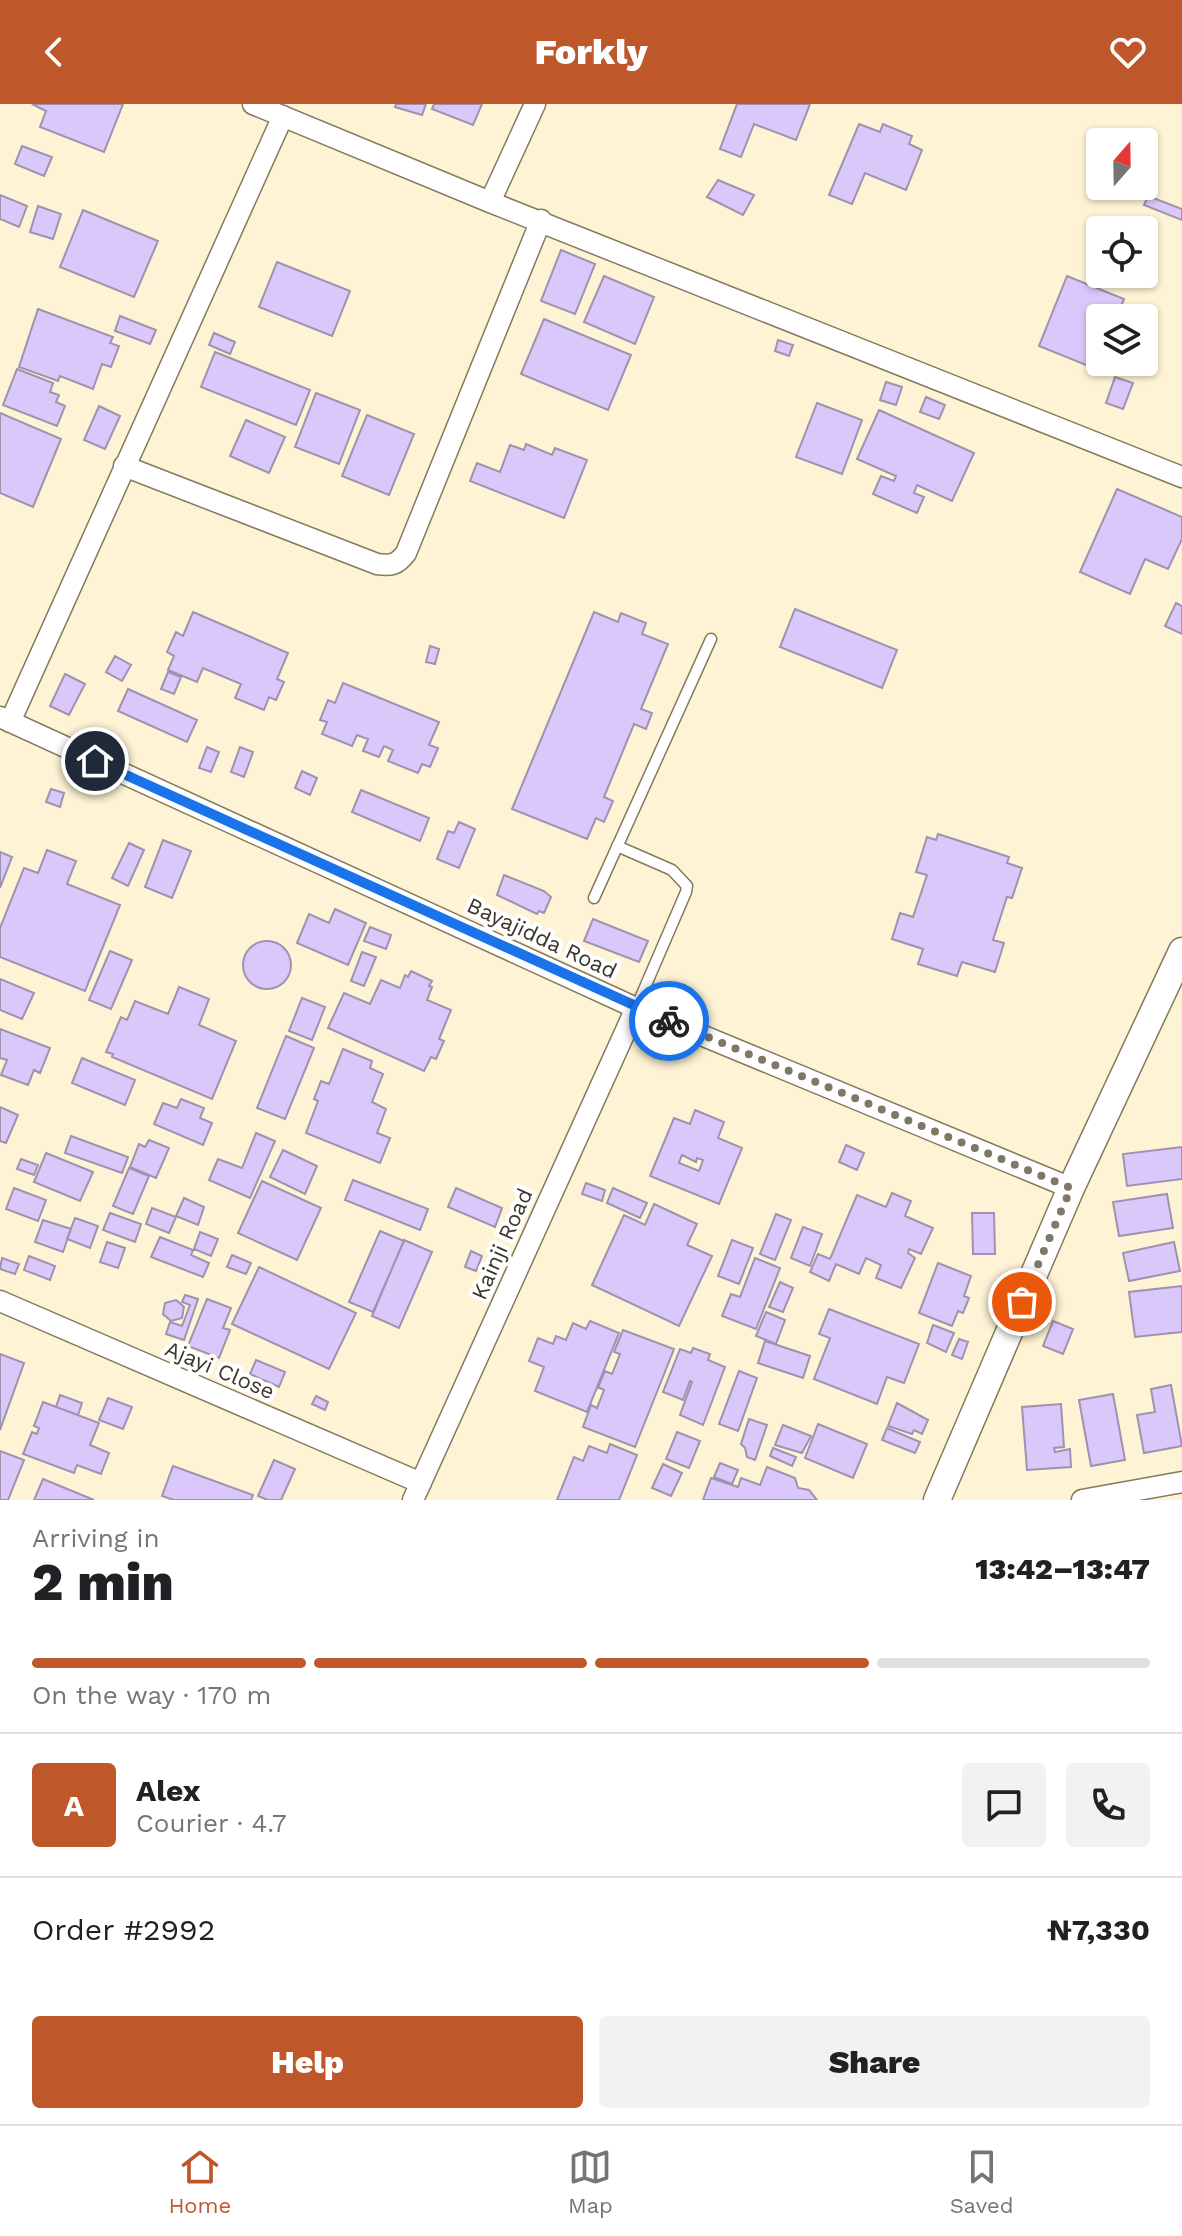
<!DOCTYPE html>
<html lang="en">
<head>
<meta charset="utf-8">
<style>
  body { margin:0; font-family:"Work Sans",sans-serif; background:#f2f2f2; color:#202124; height:100vh; display:flex; flex-direction:column; font-size:30px; white-space:nowrap }
  * { box-sizing:border-box; margin:0 }
  p { font-size:26px; color:#757577 }
  .icon { flex:none; width:44px; height:44px; fill:none; stroke:currentColor; stroke-width:2; stroke-linecap:round; stroke-linejoin:round }
  .map { position:relative; height:1396px; overflow:hidden }
  .sheet { display:flex; flex-direction:column; background:#fff; flex:1 }
  .sheet>* { flex:none }
  .needle { width:52px; rotate:20deg }
  .controls { position:absolute; left:1086px; top:24px; display:grid; gap:16px }
  .controls a { display:grid; place-items:center; width:72px; height:72px; border-radius:8px; background:#fff; box-shadow:0 2px 6px #0004; font-size:40px }
  .pin { position:absolute; display:grid; place-items:center; width:68px; height:68px; color:#fff; margin:-34px; border:4px solid #fff; border-radius:50%; box-shadow:0 2px 8px #0007 }
  .courier { position:absolute; display:grid; place-items:center; width:80px; height:80px; margin:-40px; border:6px solid #1a73e8; border-radius:50%; background:#fff; color:#222; box-shadow:0 2px 10px #0007 }
  .summary em { font-style:normal; font-weight:800 }
  .summary div { display:flex; flex-direction:column-reverse }
  .summary { display:flex; align-items:center; justify-content:space-between; height:136px; padding:0 32px }
  h1 { font-size:52px; font-weight:800; line-height:60px }
  .bar { display:grid; grid-template-columns:repeat(4,1fr); gap:12px 8px; align-content:center; height:96px; padding:0 32px }
  .bar i { height:10px; border-radius:6px; background:#e0e0e0 }
  .bar .on { background:#be572a }
  .bar p { grid-column:span 4 }
  .line { display:flex; align-items:center; gap:20px; padding:0 32px; border-top:2px solid #e0e0e0 }
  .line div { flex:1 }
  .round { display:grid; place-items:center; flex:none; width:84px; height:84px; border-radius:8px; background:#f2f2f2 }
  .button { display:flex; gap:16px; margin-top:auto; padding:16px 32px }
  .button a { flex:1; height:92px; border-radius:8px; background:#be572a; color:#fff; font-size:32px; font-weight:800; line-height:92px; text-align:center }
  .button a+a { background:#f2f2f2; color:#202124 }
  header { display:flex; justify-content:space-between; align-items:center; height:104px; padding:0 32px; background:#be572a; color:#fff; font-size:36px; font-weight:800 }
  .tab-bar { display:flex; justify-content:space-around; align-items:center; height:112px; border-top:2px solid #e0e0e0; background:#fff; font-size:22px; color:#757577 }
  .tab-bar a { display:grid; justify-items:center; gap:4px }
  .tab-bar .on { color:#be572a }
  .map>svg:first-child { display:block }
  .building { fill:#dac8fb; stroke:#9d93af; stroke-width:2; fill-rule:evenodd }
  .lines { fill:none; stroke-linecap:round; stroke-linejoin:round }
  .service-casing { stroke:#847a5e; stroke-width:13 }
  .minor-casing { stroke:#847a5e; stroke-width:23 }
  .tertiary-casing { stroke:#847a5e; stroke-width:29 }
  .service { stroke:#fff; stroke-width:10 }
  .minor { stroke:#fff; stroke-width:20 }
  .tertiary { stroke:#fff; stroke-width:26 }
  .done { stroke:#7f7866; stroke-width:8; stroke-dasharray:0 14.4 }
  .route { stroke:#1a73e8; stroke-width:10 }
  .labels { text-anchor:middle; dominant-baseline:central; stroke-width:8; stroke-linejoin:round; paint-order:stroke }
  .street-label { font-size:22px; fill:#3b362a; stroke:#fff }
</style>
</head>
<body>
<header><svg class="icon" aria-label="back" viewBox="0 0 24 24"><path d="M15 5l-7 7 7 7"/></svg>Forkly<svg class="icon" aria-label="heart" viewBox="0 0 24 24"><path d="M12 20l-8-8c-3-5 5-10 8-4 3-6 11-1 8 4z"/></svg></header>
<div class="map">
<svg width="1182" height="1396" viewBox="0 0 1182 1396">
  <rect width="100%" height="100%" fill="#fef3d4"/>
  <path class="building" d="M32 0H123L104 48 40 23 46 7Z
    M396 0H426L422 11 395 3Z
    M434 0H482L473 21 432 5Z
    M737 0H810L796 36 754 20 741 53 720 45Z
    M859 20 880 28 883 20 912 32 909 40 922 46 906 86 865 69 852 100 829 91Z
    M22 42 52 53 44 72 15 60Z
    M718 76 754 91 743 111 707 93Z
    M0 91 27 102 19 123 0 115Z
    M1148 92 1182 105V116L1144 101Z
    M38 102 61 110 53 135 30 128Z
    M83 106 158 137 134 193 60 163Z
    M561 146 595 160 575 210 541 197Z
    M277 158 350 187 332 232 259 203Z
    M604 172 654 193 635 240 584 218Z
    M1067 172 1124 195 1116 214H1100V256L1096 265 1039 242Z
    M38 205 113 233 110 239 119 242 111 263 102 260 93 285 60 272 58 277 19 263Z
    M120 212 156 226 150 240 115 227Z
    M544 215 631 251 608 306 521 270Z
    M214 229 235 238 230 250 209 241Z
    M778 236 793 241 789 252 775 247Z
    M215 248 310 286 296 321 201 283Z
    M17 265 53 279 50 288 59 291 56 298 65 302 57 322 3 301Z
    M1115 273 1133 279 1123 305 1106 299Z
    M886 278 902 283 896 301 880 296Z
    M316 289 360 306 339 360 295 343Z
    M926 293 945 301 939 315 920 308Z
    M817 299 862 316 842 370 796 353Z
    M99 302 120 312 105 345 84 336Z
    M879 306 974 349 952 397 917 381 914 389 924 393 917 409 873 390 881 372 894 377 896 372 857 355Z
    M0 309 61 335 33 403 0 389Z
    M367 311 414 330 389 391 342 372Z
    M246 316 285 333 269 369 230 352Z
    M526 340 552 351 555 344 587 356 564 414 470 377 477 359 500 368 510 341 524 346Z
    M1117 385 1182 413V435L1168 465 1145 455 1130 490 1080 468Z
    M1176 499 1182 502V530L1165 522Z
    M795 505 897 546 882 584 780 543Z
    M193 508 288 549 277 575 284 578 276 596 269 593 264 606 235 594 241 580 203 564 197 578 168 566 174 552 167 548 176 528 183 532Z
    M594 508 618 518 621 509 646 519 642 530 668 540 641 605 652 609 646 625 634 620 604 693 613 697 604 718 596 714 587 735 512 705Z
    M430 542 439 545 435 560 426 558Z
    M115 552 131 561 122 577 106 568Z
    M168 568 181 573 174 590 161 585Z
    M65 570 85 580 69 611 50 602Z
    M343 579 439 618 429 641 438 644 430 663 422 660 418 669 388 657 393 646 384 642 379 653 363 647 368 635 357 631 352 642 322 630 327 618 320 616 328 596 335 599Z
    M128 585 197 616 187 638 118 607Z
    M207 643 219 648 211 668 199 664Z
    M240 643 253 648 244 673 231 668Z
    M302 667 317 674 310 691 295 684Z
    M51 685 64 689 60 703 46 698Z
    M361 686 429 714 420 737 352 708Z
    M459 718 475 725 459 764 437 755 448 727 454 729Z
    M938 730 1009 753 1007 759 1022 764 1012 794 1007 793 993 836 1004 839 995 868 962 858 957 872 918 860 923 845 892 835 900 809 913 813 927 771 916 768 927 733 936 736Z
    M163 736 191 747 172 794 145 783Z
    M129 739 144 746 128 782 112 774Z
    M47 746 76 757 67 780 120 801 85 887 0 853V824L24 764 38 769Z
    M0 748 12 753 0 784Z
    M504 771 544 787 551 793 544 809 539 807 537 810 497 791Z
    M335 805 366 819 348 861 297 839 309 810 329 819Z
    M593 815 648 837 639 858 584 837Z
    M370 823 391 831 386 845 364 837Z
    M243 861a24 24 0 1 1 48 0a24 24 0 1 1-48 0Z
    M110 847 132 856 111 905 89 896Z
    M362 848 376 853 364 882 351 877Z
    M411 867 432 877 429 882 432 883 427 896 451 906 439 935 444 937 436 955 431 953 424 967 328 924 344 889 370 900 381 876 400 884 405 871 408 873Z
    M0 875 34 889 22 915 0 906Z
    M179 883 209 895 199 921 236 937 212 995 112 953 113 950 106 948 121 913 127 916 135 897 168 910Z
    M302 894 325 903 312 936 289 927Z
    M0 925 50 944 40 969 34 966 28 981 1 971 7 956 0 954Z
    M286 932 314 944 285 1015 257 1004Z
    M343 945 372 957 370 964 383 970 372 998 386 1005 377 1029 390 1034 380 1059 306 1029 318 997 314 995 321 977 329 980Z
    M82 954 135 976 125 1001 72 979Z
    M181 995 204 1004 200 1014 212 1019 203 1041 154 1020 163 999 177 1004Z
    M0 1003 18 1011 6 1039 0 1037Z
    M695 1006 724 1018 718 1034 742 1044 719 1100 650 1072 674 1014 690 1020ZM682 1051 696 1058 697 1054 703 1056 699 1067 679 1059Z
    M256 1029 275 1037 250 1094 209 1076 218 1055 242 1064Z
    M71 1032 128 1053 122 1069 65 1049Z
    M149 1036 169 1044 156 1074 130 1063 139 1040 145 1043Z
    M846 1041 864 1049 857 1066 839 1058Z
    M1182 1043V1075L1127 1082 1123 1050Z
    M283 1046 317 1062 305 1090 270 1073Z
    M46 1049 93 1068 80 1097 34 1078Z
    M21 1055 38 1061 34 1071 17 1065Z
    M129 1064 149 1072 133 1110 113 1102Z
    M353 1076 428 1105 420 1126 345 1096Z
    M262 1077 321 1104 297 1156 238 1129Z
    M586 1079 605 1086 602 1097 582 1090Z
    M14 1084 46 1096 38 1117 6 1105Z
    M456 1084 502 1104 495 1123 448 1103Z
    M613 1084 647 1099 640 1114 607 1099Z
    M892 1089 911 1097 905 1112 933 1124 921 1150 909 1145 908 1149 915 1154 901 1184 876 1174 881 1161 866 1154 859 1170 836 1160 829 1177 810 1168 818 1150 830 1155 857 1091 886 1103Z
    M1167 1090 1173 1124 1119 1132 1113 1098Z
    M184 1094 204 1103 198 1121 176 1112Z
    M654 1100 697 1120 687 1141 712 1152 679 1222 592 1181 624 1111 645 1121Z
    M152 1104 176 1113 169 1129 146 1120Z
    M110 1109 141 1120 135 1138 103 1126Z
    M972 1109H994L995 1150H973Z
    M776 1110 791 1116 775 1156 760 1150Z
    M75 1114 98 1122 90 1144 67 1135Z
    M43 1116 71 1125 63 1148 35 1138Z
    M803 1123 822 1130 810 1162 791 1154Z
    M380 1127 404 1137 373 1208 349 1198Z
    M200 1128 218 1135 211 1152 194 1145Z
    M160 1133 193 1146 191 1151 209 1159 203 1173 151 1153Z
    M404 1136 432 1148 399 1224 372 1212Z
    M732 1136 753 1144 739 1180 718 1172Z
    M107 1138 125 1144 118 1164 100 1158Z
    M1174 1138 1180 1167 1129 1177 1123 1149Z
    M471 1147 482 1152 476 1167 465 1163Z
    M232 1151 251 1159 246 1170 227 1163Z
    M29 1152 55 1162 50 1176 24 1166Z
    M2 1154 19 1160 15 1170 0 1165Z
    M755 1154 780 1164 756 1225 722 1212 731 1190 740 1193Z
    M938 1159 971 1172 964 1192 969 1194 963 1209 958 1207 952 1222 919 1209Z
    M259 1163 356 1209 329 1265 232 1220Z
    M780 1178 793 1184 783 1208 769 1203Z
    M1182 1182V1228L1135 1233 1129 1188Z
    M185 1191 198 1195 184 1236 166 1230 170 1218 182 1222 190 1201 182 1198Z
    M207 1195 231 1204 223 1224 230 1226 219 1254 188 1242Z
    M176 1196 184 1203 182 1214 171 1217 163 1210 165 1199Z
    M829 1205 919 1240 904 1279 887 1273 877 1300 814 1275 830 1234 819 1230Z
    M766 1208 785 1216 776 1240 756 1232Z
    M590 1217 619 1229 587 1308 535 1287 544 1263 529 1257 538 1234 553 1240 556 1232 566 1236 573 1219 586 1225Z
    M1053 1217 1073 1225 1063 1250 1043 1242Z
    M933 1221 954 1229 946 1248 927 1239Z
    M623 1226 674 1245 635 1343 583 1323 591 1301 597 1304 604 1286 598 1283 605 1267 612 1270 620 1250 614 1248Z
    M959 1235 968 1238 962 1255 952 1251Z
    M765 1237 810 1252 803 1274 758 1259Z
    M693 1244 710 1250 708 1256 725 1263 703 1321 680 1311 692 1278 690 1277 683 1296 663 1288 680 1245 691 1249Z
    M0 1250 24 1259 0 1326Z
    M256 1256 285 1268 279 1283 250 1270Z
    M739 1267 757 1274 738 1327 719 1320Z
    M1171 1281 1182 1342 1144 1349 1137 1311 1155 1308 1151 1285Z
    M1113 1290 1125 1356 1091 1362 1079 1296Z
    M60 1291 82 1299 78 1311 56 1303Z
    M316 1292 328 1298 325 1306 312 1300Z
    M108 1294 132 1303 123 1325 99 1316Z
    M43 1298 99 1319 90 1341 109 1349 101 1370 77 1361 74 1369 23 1350 32 1328 37 1330 39 1324 34 1322Z
    M897 1299 928 1316 922 1330 914 1326 912 1330 888 1322Z
    M1061 1300 1064 1343 1054 1344 1055 1348 1070 1345 1071 1363 1027 1366 1022 1303Z
    M749 1315 767 1321 755 1356 747 1353 745 1344 741 1340Z
    M818 1320 867 1340 853 1374 805 1354Z
    M783 1321 811 1332 802 1349 775 1341Z
    M887 1324 920 1338 915 1349 882 1336Z
    M677 1328 700 1337 689 1364 666 1355Z
    M610 1340 637 1351 619 1396H557L574 1353 583 1357 589 1342 607 1349Z
    M773 1344 796 1353 792 1362 770 1352Z
    M0 1347 24 1356 8 1396H0Z
    M274 1356 295 1365 281 1396H268L258 1392Z
    M720 1359 738 1366 732 1380 714 1373Z
    M663 1360 682 1369 671 1392 652 1384Z
    M173 1362 253 1391 251 1396H174L162 1392Z
    M767 1363 795 1374 798 1384 809 1386 817 1396H703L711 1374 738 1383 741 1374 760 1381Z
    M43 1375 94 1396H34Z"/>
  <g class="lines">
    <defs>
      <path id="service" d="M617 742 672 766 687 782 686 788 636 904
        M594 794 711 535"/>
      <path id="minor" d="M253 0 490 98 1182 373
        M490 98 535 0
        M124 362 377 460C391 462 397 461 406 449L541 116
        M0 613 636 904 1071 1084
        M10 618 283 12
        M0 1197 421 1379
        M413 1396 636 904
        M1082 1396 1182 1378"/>
      <path id="tertiary" d="M937 1396 1071 1084 1182 847"/>
    </defs>
    <use href="#service" class="service-casing"/>
    <use href="#minor" class="minor-casing"/>
    <use href="#tertiary" class="tertiary-casing"/>
    <use href="#service" class="service"/>
    <use href="#minor" class="minor"/>
    <use href="#tertiary" class="tertiary"/>
  </g>
  <g class="lines">
    <path class="done" d="M669 917 1071 1084 1022 1198"/>
    <path class="route" d="M95 657 669 917"/>
  </g>
  <g class="labels">
    <g class="street-label">
      <text transform="translate(542 834) rotate(25)">Bayajidda Road</text>
      <text transform="translate(502 1140) rotate(-66)">Kainji Road</text>
      <text transform="translate(220 1266) rotate(23)">Ajayi Close</text>
    </g>
  </g>
</svg>
<div class="controls">
<a><svg class="needle" viewBox="-14 -14 28 28"><path d="M0-13l5 13h-10z" fill="#e53935"/><path d="M0 13l5-13h-10z" fill="#757577"/></svg></a>
<a><svg class="icon" aria-label="locate" viewBox="0 0 24 24"><circle cx="12" cy="12" r="6"/><path d="M12 2v4M12 18v4M2 12h4M18 12h4"/></svg></a>
<a><svg class="icon" aria-label="layers" viewBox="0 0 24 24"><path d="M12 4l9 5-9 5-9-5zM3 14l9 5 9-5"/></svg></a>
</div>
<div class="pin" style="left:1022px;top:1198px;background:#ea580c"><svg class="icon" aria-label="bag" viewBox="0 0 24 24"><path d="M5 8h14l-1 12H6zM9 8a3 3 0 0 1 6 0"/></svg></div>
<div class="pin" style="left:95px;top:657px;background:#1f2937"><svg class="icon" aria-label="home" viewBox="0 0 24 24"><path d="M3 11l9-7 9 7M6 9v11h12V9"/></svg></div>
<div class="courier" style="left:669px;top:917px"><svg class="icon" aria-label="bike" viewBox="0 0 24 24"><circle cx="6" cy="16" r="4"/><circle cx="18" cy="16" r="4"/><path d="M6 16l4-8h5l3 8M10 8l3 8H6M13 5h3"/></svg></div>
</div>
<section class="sheet">
<div class="summary"><div><h1>2 min</h1><p>Arriving in</p></div><em>13:42–13:47</em></div>
<div class="bar"><i class="on"></i><i class="on"></i><i class="on"></i><i></i><p>On the way · 170 m</p></div>
<div class="line" style="height:144px"><b class="round" style="background:#be572a;color:#fff">A</b><div><b>Alex</b><p>Courier · 4.7</p></div><a class="round"><svg class="icon" aria-label="chat" viewBox="0 0 24 24"><path d="M4 5h16v11H9l-5 4z"/></svg></a><a class="round"><svg class="icon" aria-label="phone" viewBox="0 0 24 24"><path d="M5 4h4l2 5-3 2q2 4 5 5l2-3 5 2v4C11 20 4 13 5 4z"/></svg></a></div>
<div class="line" style="height:104px"><div>Order #2992</div><b>₦7,330</b></div>
<div class="button"><a>Help</a><a>Share</a></div>
</section>
<nav class="tab-bar">
<a class="on"><svg class="icon" aria-label="home" viewBox="0 0 24 24"><path d="M3 11l9-7 9 7M6 9v11h12V9"/></svg>Home</a>
<a><svg class="icon" aria-label="map" viewBox="0 0 24 24"><path d="M3 6l6-2 6 2 6-2v14l-6 2-6-2-6 2zM9 4v14M15 6v14"/></svg>Map</a>
<a><svg class="icon" aria-label="saved" viewBox="0 0 24 24"><path d="M7 4h10v16l-5-4-5 4z"/></svg>Saved</a>
</nav>
</body>
</html>
